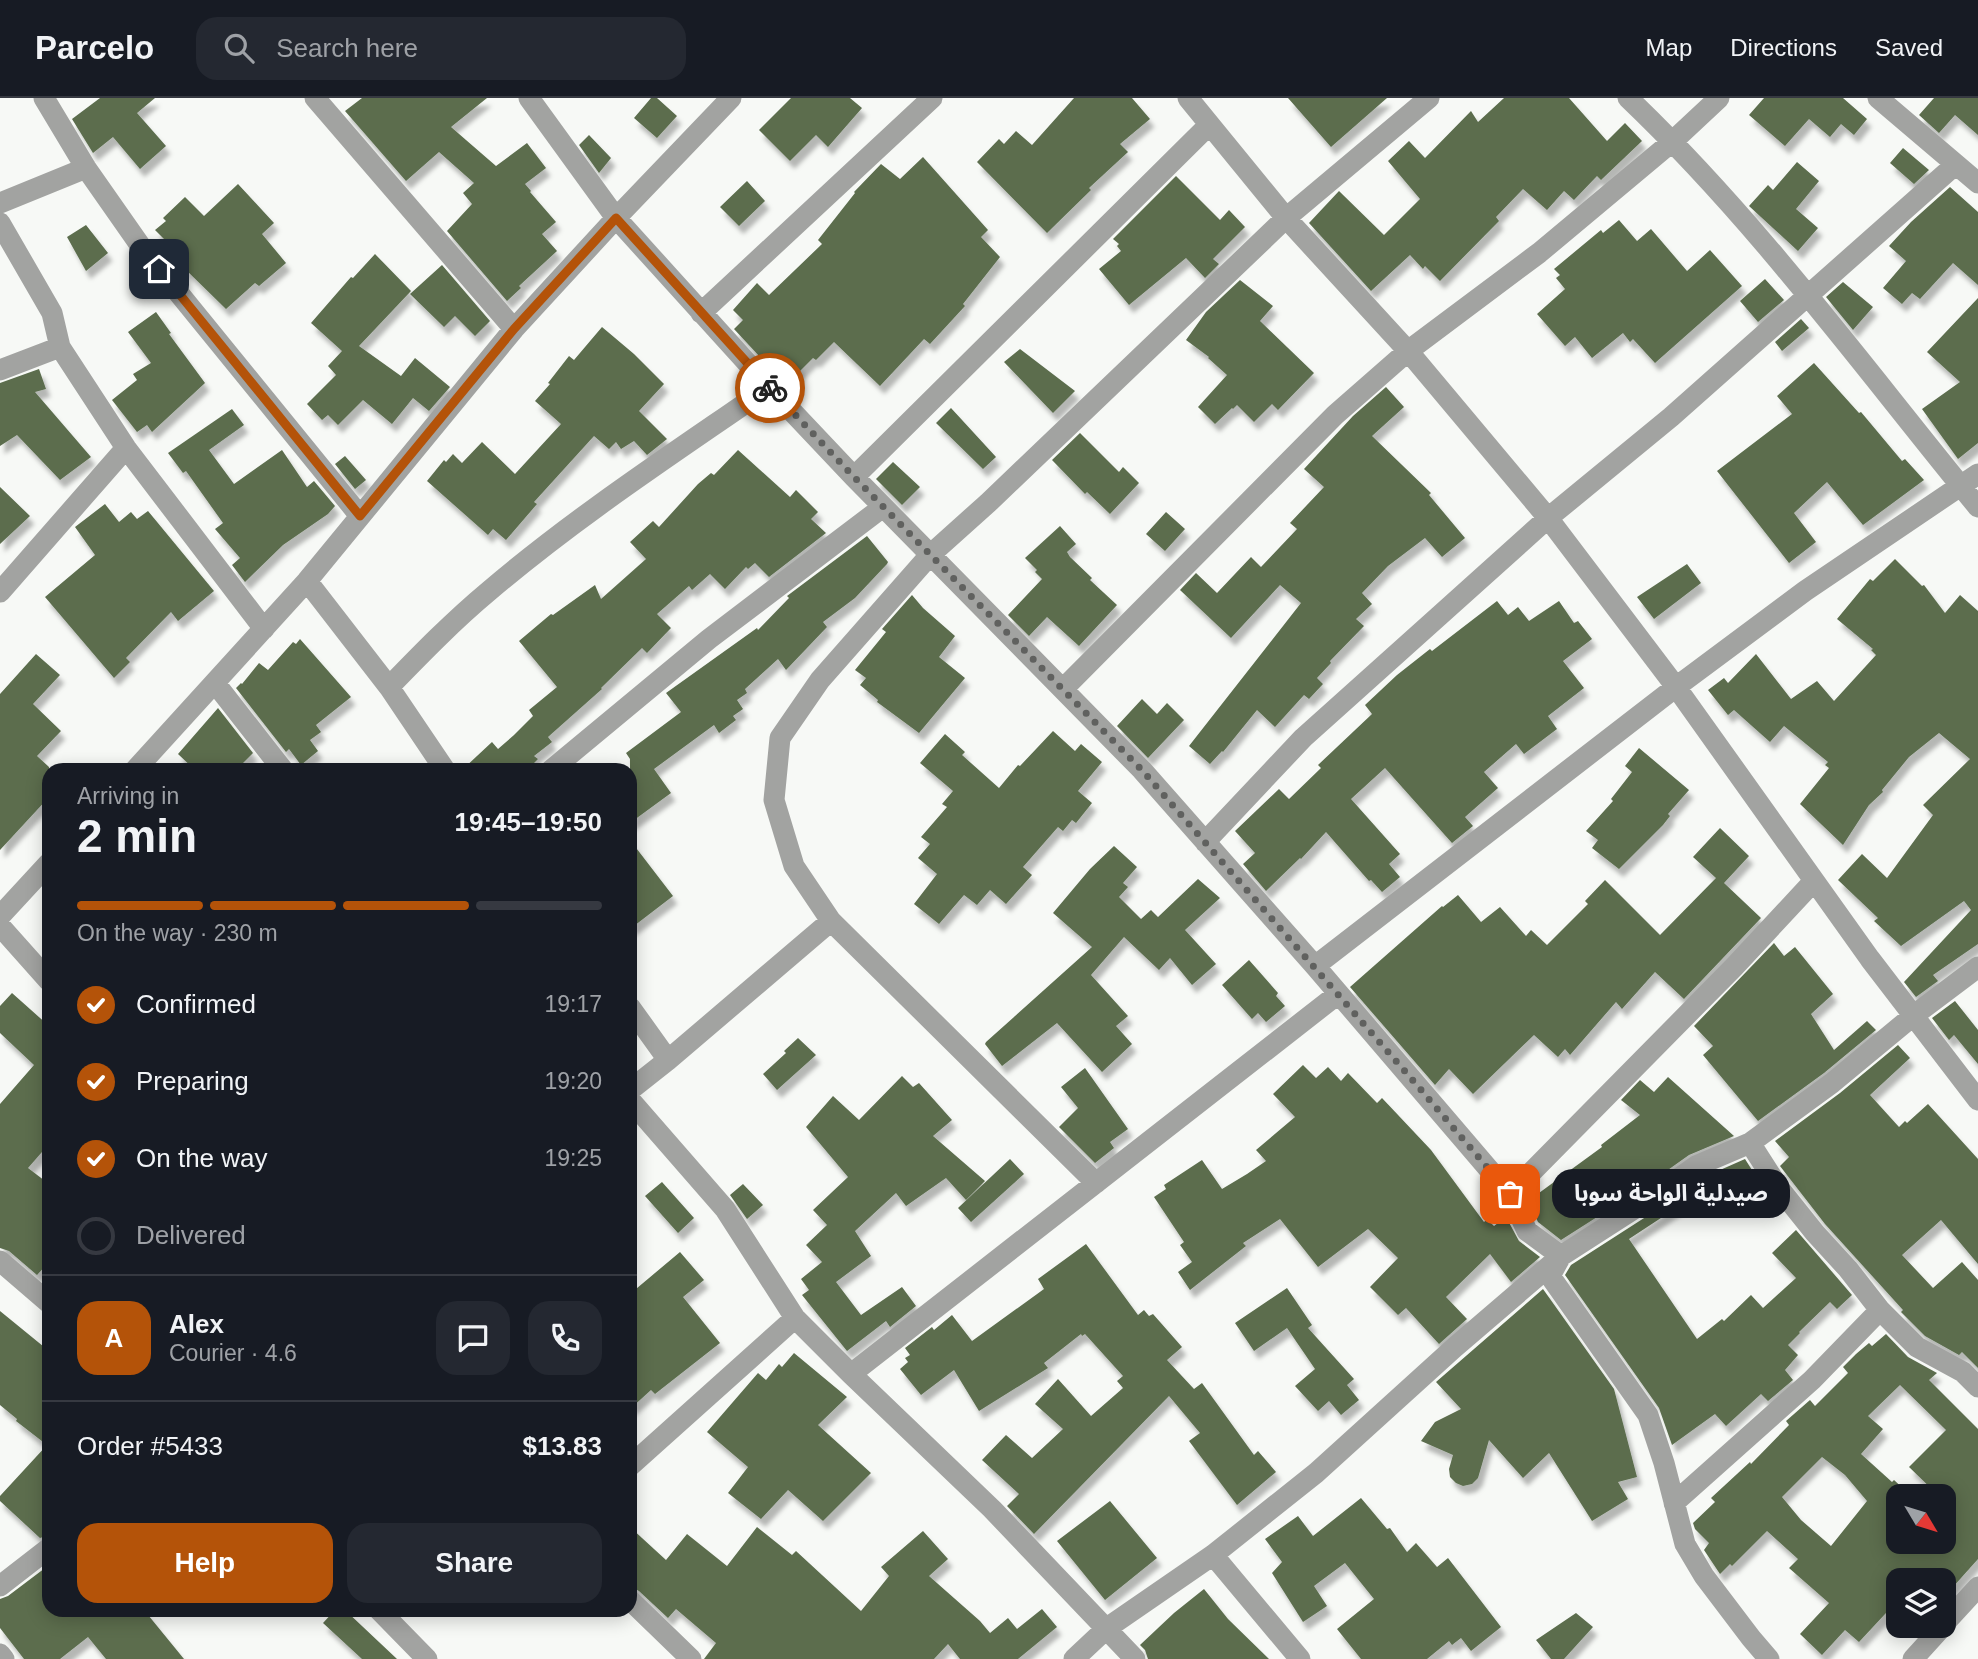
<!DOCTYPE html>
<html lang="en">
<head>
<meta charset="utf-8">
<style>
  body { margin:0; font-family:Helvetica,"Noto Sans Arabic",sans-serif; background:#242831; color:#f1f3f6; height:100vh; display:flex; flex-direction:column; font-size:26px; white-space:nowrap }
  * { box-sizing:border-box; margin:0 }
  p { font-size:23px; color:#9ea1a6 }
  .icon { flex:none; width:38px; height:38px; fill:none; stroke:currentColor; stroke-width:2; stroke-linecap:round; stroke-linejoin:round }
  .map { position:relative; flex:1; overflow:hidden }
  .drawer { position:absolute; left:42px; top:665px; width:595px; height:854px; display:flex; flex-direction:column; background:#171b24; border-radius:21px; box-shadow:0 4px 18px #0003 }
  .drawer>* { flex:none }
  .needle { width:46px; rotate:128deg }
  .controls { position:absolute; left:1886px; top:1386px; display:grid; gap:14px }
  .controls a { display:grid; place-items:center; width:70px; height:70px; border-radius:14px; background:#171b24; box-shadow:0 4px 18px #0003; font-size:35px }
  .pin { position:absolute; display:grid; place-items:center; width:60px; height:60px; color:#fff; margin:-30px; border-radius:14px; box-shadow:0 4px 10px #0006 }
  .courier { position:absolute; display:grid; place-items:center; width:70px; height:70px; margin:-35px; border:5px solid #b45309; border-radius:50%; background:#fff; color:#222; box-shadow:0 2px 9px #0007 }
  .bubble { position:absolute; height:49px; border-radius:21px; background:#171b24; box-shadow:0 4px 18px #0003; font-size:23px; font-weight:700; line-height:49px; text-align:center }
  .summary em { font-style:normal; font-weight:700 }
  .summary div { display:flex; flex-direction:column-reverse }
  .summary { display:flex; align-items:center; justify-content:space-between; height:119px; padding:0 35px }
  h1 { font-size:46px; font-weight:700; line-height:52px }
  .bar { display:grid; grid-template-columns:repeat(4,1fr); gap:10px 7px; align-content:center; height:84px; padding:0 35px }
  .bar i { height:9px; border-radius:5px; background:#363941 }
  .bar .active { background:#b45309 }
  .bar p { grid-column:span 4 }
  .line { display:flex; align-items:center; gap:18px; padding:0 35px; border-top:2px solid #363941 }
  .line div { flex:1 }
  .round { display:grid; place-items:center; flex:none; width:74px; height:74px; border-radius:21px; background:#242831 }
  ol { padding:0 35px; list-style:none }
  li { display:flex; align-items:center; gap:21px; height:77px }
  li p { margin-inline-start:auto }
  li .icon { padding:7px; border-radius:50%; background:#b45309; color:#fff; stroke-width:4 }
  li:last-child { color:#9ea1a6 }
  li i { width:38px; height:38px; border:4px solid #363941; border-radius:50% }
  .button { display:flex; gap:14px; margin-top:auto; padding:14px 35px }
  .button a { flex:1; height:80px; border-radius:21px; background:#b45309; color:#fff; font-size:28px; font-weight:700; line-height:80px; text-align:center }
  .button a+a { background:#242831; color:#f1f3f6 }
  header { display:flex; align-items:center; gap:42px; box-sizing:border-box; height:98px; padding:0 35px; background:#171b24; border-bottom:2px solid #363941 }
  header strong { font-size:33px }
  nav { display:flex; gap:38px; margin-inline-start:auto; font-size:24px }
  .search { width:490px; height:63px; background:#242831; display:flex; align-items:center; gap:18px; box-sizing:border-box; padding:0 24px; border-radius:21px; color:#9ea1a6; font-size:26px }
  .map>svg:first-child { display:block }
  .building { fill:#5b6d4d; fill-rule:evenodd; filter:url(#shadow) }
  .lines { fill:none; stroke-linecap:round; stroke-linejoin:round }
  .minor { stroke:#a2a3a1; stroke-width:21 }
  .done { stroke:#60615f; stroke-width:7; stroke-dasharray:0 12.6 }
  .route { stroke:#b45309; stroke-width:9 }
</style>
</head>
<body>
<header>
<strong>Parcelo</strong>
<div class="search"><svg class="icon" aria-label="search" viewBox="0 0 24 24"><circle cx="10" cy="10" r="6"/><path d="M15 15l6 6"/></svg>Search here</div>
<nav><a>Map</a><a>Directions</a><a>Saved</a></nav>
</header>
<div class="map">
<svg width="1978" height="1561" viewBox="0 0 1978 1561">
  <defs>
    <filter id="shadow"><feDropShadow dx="4.5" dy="8" stdDeviation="2" flood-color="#0004"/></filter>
  </defs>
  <rect width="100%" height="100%" fill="#f7f9f6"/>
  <path class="building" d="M100 0H155L137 15 166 48 140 71 113 39 93 55 72 21Z
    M362 0H487L451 29 496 68 527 45 546 70 525 86 531 93 530 94 556 124 542 136 557 153 519 188 521 190 507 203 447 133 472 106 463 95 474 85 439 54 406 83 345 13Z
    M651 0H657L677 18 657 40 634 20Z
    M791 0H850L862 10 828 49 816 37 790 63 759 32Z
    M1074 0H1132L1150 21 1120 46 1128 54 1089 90 1091 92 1047 135 977 64 999 41 1004 46 1016 33 1032 47Z
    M1288 0H1387L1331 49Z
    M1504 0H1569L1607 43 1625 25 1642 43 1601 82 1597 78 1574 102 1564 93 1547 112 1523 91 1496 119 1499 123 1440 183 1425 168 1423 171 1410 157 1371 193 1309 125 1339 93 1384 137 1420 101 1388 63 1409 43 1425 60 1471 13 1478 24Z
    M1764 0H1843L1867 21 1854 37 1841 26 1830 39 1809 21 1785 48 1749 17Z
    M1934 0H1978V37L1955 17 1939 35 1919 17Z
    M589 37 611 60 599 75 579 47Z
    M1903 50 1929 72 1914 86 1890 65Z
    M923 59 988 132 981 139 1000 159 963 206 965 208 930 246 924 241 880 288 834 244 816 262 813 260 786 287 734 231 743 222 733 212 757 185 769 197 822 146 818 142 855 95 854 94 881 66 900 81Z
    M1797 64 1819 83 1796 111 1818 130 1798 153 1749 108 1768 87 1773 92Z
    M1176 78 1220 122 1229 112 1245 129 1213 161 1219 166 1205 180 1186 160 1129 207 1099 171 1121 153 1117 148 1119 146 1113 141Z
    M747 83 765 103 739 128 720 109Z
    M238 86 274 125 262 136 286 165 259 188 255 185 226 211 183 169 188 165 155 132 166 123 163 120 185 99 204 118Z
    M1950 89 1978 114V187L1953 165 1920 201 1912 195 1902 206 1883 190 1906 163 1889 148 1911 124Z
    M1619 122 1637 143 1651 131 1687 173 1710 152 1742 188 1655 265 1633 241 1630 244 1623 235 1592 260 1575 239 1565 248 1537 216 1565 191 1556 180 1560 177 1554 171 1601 132 1603 135Z
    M86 127 108 155 86 173 67 139Z
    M375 156 411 193 359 248 401 278 415 260 450 289 429 313 413 300 392 326 363 302 338 327 328 317 322 322 307 306 336 277 328 268 342 253 311 225 351 179 353 180Z
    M442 167 490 223 475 238 455 218 444 229 410 196Z
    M1765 181 1784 202 1758 224 1740 203Z
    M1240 182 1273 208 1260 223 1314 275 1278 312 1272 306 1254 324 1237 307 1233 311 1232 310 1215 326 1198 309 1227 277 1208 260 1209 259 1186 242 1206 214Z
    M1843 184 1873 209 1853 232 1826 199Z
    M1978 200V345L1958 361 1922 311 1960 284 1927 254Z
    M156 214 171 235 169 236 205 285 152 334 147 327 137 334 112 302 137 282 133 276 151 265 128 234Z
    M1801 221 1809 230 1782 253 1775 244Z
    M602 229 634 256 664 286 639 313 667 341 647 357 634 343 621 351 616 344 609 351 594 338 534 404 537 406 506 442 493 431 488 437 427 383 444 362 446 364 453 356 462 365 482 344 515 376 561 326 535 303 550 286 548 285 569 258 574 262Z
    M1020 251 1075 293 1053 315 1004 264Z
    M1814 265 1859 315 1861 314 1902 363 1905 361 1924 382 1863 427 1827 384 1794 415 1816 444 1789 465 1717 373 1792 316 1777 298Z
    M39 271 46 291 35 294 91 359 60 382 17 337 0 348V285Z
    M1386 289 1404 309 1372 338 1431 395 1429 397 1465 440 1442 459 1425 440 1388 468 1362 495 1372 506 1356 521 1364 528 1330 563 1331 565 1317 580 1323 586 1309 601 1304 597 1275 629 1257 612 1223 654 1222 653 1210 666 1189 648 1301 505 1280 487 1231 540 1180 492 1196 475 1217 495 1251 459 1261 469 1297 431 1290 425 1324 389 1304 371 1353 318Z
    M951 310 996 359 983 371 936 325Z
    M232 311 244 327 209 352 234 386 282 352 307 389 314 383 335 408 328 416 283 447 245 484 232 467 240 460 215 431 223 425 186 373 183 375 168 355Z
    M1080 335 1119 374 1123 369 1139 385 1110 416 1087 394 1085 396 1052 362Z
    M738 352 790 399 796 392 818 414 811 421 826 435 769 479 755 465 748 471 746 469 725 491 710 476 692 492 689 488 657 516 671 530 647 555 642 550 601 590 602 591 548 639 552 644 534 658 538 661 527 672H462L492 644 498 651 514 637 533 618 529 612 557 589 519 543 551 516 553 517 595 487 601 501 646 461 630 444 653 423 659 429 698 386 711 375 714 377Z
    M345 358 366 382 355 391 335 366Z
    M893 364 920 389 902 407 876 381Z
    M0 389 30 418 0 446Z
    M105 406 119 424 131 414 137 421 148 413 214 493 178 523 171 514 126 560 130 564 114 580 45 499 95 457 75 429Z
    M1166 414 1185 431 1165 453 1146 436Z
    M1060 428 1076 446 1067 454 1070 459 1092 480 1090 482 1117 507 1079 548 1047 519 1029 538 1008 517 1042 481 1035 474 1037 472 1025 460Z
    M867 438 888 464 887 466 855 500 823 524 827 529 786 572 778 561 745 591 747 595 737 602 743 611 733 618 736 622 719 635 714 627 654 671 671 695 630 725V661L626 655 681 614 666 595 757 530 758 532 789 500 787 498Z
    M1895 461 1922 488 1924 487 1945 515 1960 497 1978 513V846L1933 877 1938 883 1916 899 1904 884 1971 812 1964 803 1901 848 1874 823 1878 820 1838 782 1862 756 1887 780 1933 717 1923 707 1970 661 1939 635 1909 659 1882 692 1883 694 1869 707 1843 747 1800 706 1829 670 1825 667 1828 664 1784 628 1770 644 1734 612 1728 617 1708 592 1724 580 1728 585 1756 556 1791 601 1817 583 1834 603 1876 557 1871 552 1873 551 1837 521 1870 481 1873 483Z
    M1687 466 1701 485 1654 521 1637 499Z
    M912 497 923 510 955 538 939 559 965 580 919 635 877 604 878 602 860 587 866 580 855 572 886 534 882 531Z
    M1497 503 1508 517 1518 509 1529 523 1559 503 1574 525 1578 523 1592 541 1563 563 1584 590 1548 618 1557 631 1524 656 1516 646 1484 674 1498 690 1465 719 1473 728 1452 745 1385 670 1351 701 1400 756 1389 766 1400 779 1382 794 1371 782 1369 783 1326 734 1301 761 1300 760 1266 793 1243 766 1255 755 1235 733 1279 691 1289 701 1321 670 1318 667 1372 616 1365 607 1397 577 1430 551 1432 553Z
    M300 541 351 599 316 627 321 634 310 642 318 653 301 667 289 651 286 654 236 590 241 585 242 586 259 565 268 572 293 544 296 546Z
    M36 556 60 577 33 606 61 633 37 658 49 669V699L0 752V596Z
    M1142 601 1157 616 1167 605 1184 622 1148 660 1117 628Z
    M218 610 253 655 236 672H195L178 656Z
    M1053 633 1075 653 1081 646 1102 664 1078 693 1092 705 1076 725 1072 722 1063 733 1058 729 1023 769 1032 777 1006 806 990 792 977 807 964 797 939 826 914 806 937 776 918 760 930 746 921 739 947 709 942 706 953 693 920 665 945 636 965 654 962 657 999 690 1018 667 1020 668Z
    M1639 650 1689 692 1668 716 1670 718 1663 727 1619 771 1592 750 1598 742 1586 733 1613 703 1611 701 1632 674 1625 668Z
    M1720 730 1749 758 1724 785 1761 820 1684 901 1655 874 1622 911 1616 904 1570 957 1565 951 1558 959 1534 937 1473 996 1449 971 1435 987 1350 889 1442 808 1443 809 1458 797 1481 824 1500 809 1526 838 1531 832 1547 847 1588 806 1585 803 1605 782 1660 837 1716 780 1693 759Z
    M630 742 673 798 630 831Z
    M1114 748 1137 769 1123 785 1128 789 1119 799 1141 821 1151 812 1158 819 1198 781 1220 800 1185 832 1216 866 1192 887 1170 860 1159 872 1124 839 1091 877 1128 918 1116 928 1132 946 1102 974 1057 925 1002 968 985 946 986 944 1092 849 1053 815 1090 771Z
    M1774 845 1784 858 1795 849 1833 896 1811 916 1834 952 1867 923 1876 932 1824 975 1758 1023 1703 957 1713 948 1694 928Z
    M1249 862 1278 895 1276 898 1285 908 1266 924 1258 915 1252 921 1222 887Z
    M12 895 49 928V1046L28 1070 49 1086V1164L37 1177 9 1153 0 1150V1006L34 967 0 935V908Z
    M1955 903 1978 932V966L1954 937 1949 942 1932 920Z
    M798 940 816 957 777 992 763 976 786 955 784 953Z
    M1898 947 1910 960 1870 997 1899 1029 1905 1023 1907 1025 1928 1006 1978 1061V1166L1941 1122 1902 1157 1933 1190 1962 1164 1978 1182V1270L1962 1254 1959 1257 1925 1238 1901 1214 1903 1212 1825 1126 1780 1068 1789 1059 1775 1043 1840 995Z
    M1303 967 1316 980 1328 969 1341 983 1348 975 1377 1005 1382 1000 1431 1052 1484 1124 1487 1121 1494 1128 1506 1119 1519 1143 1540 1159 1511 1184 1490 1156 1446 1199 1467 1221 1439 1246 1406 1210 1398 1217 1370 1189 1398 1160 1368 1131 1318 1169 1280 1121 1243 1145 1246 1148 1190 1192 1178 1174 1192 1164 1180 1147 1184 1144 1154 1099 1166 1091 1164 1087 1202 1062 1222 1091 1247 1076 1266 1063 1256 1052 1295 1019 1273 996Z
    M1085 970 1128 1031 1110 1044 1114 1050 1095 1065 1059 1029 1078 1010 1061 989Z
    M902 978 913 989 919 985 952 1022 933 1038 985 1083 966 1102 946 1080 906 1108 896 1095 855 1133 871 1158 836 1184 861 1217 902 1189 916 1208 890 1229 886 1223 847 1253 802 1197 809 1192 801 1181 822 1164 806 1147 827 1127 813 1112 848 1079 806 1029 833 998 859 1022Z
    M1668 979 1734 1038 1689 1057 1641 1091 1561 1142 1538 1124 1528 1103 1602 1049 1601 1047 1640 1017 1621 1002 1640 982 1654 994Z
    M1010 1061 1024 1076 971 1124 958 1110Z
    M1745 1061 1764 1091 1744 1103 1728 1076 1629 1141 1697 1241 1722 1221 1724 1223 1751 1197 1763 1210 1796 1180 1772 1155 1796 1132 1852 1197 1837 1211 1830 1204 1799 1234 1800 1235 1788 1247 1798 1257 1785 1272 1793 1282 1768 1303 1761 1296 1726 1328 1715 1316 1672 1347 1659 1310 1565 1177 1571 1167 1655 1113 1702 1080Z
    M662 1084 694 1120 678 1135 645 1098Z
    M743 1086 763 1107 747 1121 730 1097Z
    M1086 1146 1138 1217 1144 1212 1149 1218 1153 1216 1182 1249 1167 1262 1194 1291 1202 1285 1254 1357 1258 1353 1276 1374 1237 1407 1189 1343 1200 1335 1169 1298 1034 1436 1007 1408 1019 1396 982 1362 1006 1337 1032 1360 1063 1331 1035 1306 1058 1281 1091 1318 1123 1290 1117 1283 1123 1278 1085 1236 1082 1238 1081 1236 1044 1265 1048 1270 979 1313 954 1272 921 1297 900 1271 908 1264 905 1260 910 1257 905 1250 932 1229 934 1232 952 1217 972 1243 1044 1191 1038 1181Z
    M680 1154 704 1182 683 1199 720 1245 655 1296 651 1292 630 1311V1196Z
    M1287 1190 1312 1227 1308 1230 1354 1281 1347 1287 1359 1302 1341 1317 1329 1303 1318 1313 1295 1288 1315 1271 1287 1230 1254 1253 1235 1225Z
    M1543 1191 1614 1291 1637 1379 1618 1384 1628 1401 1592 1423 1549 1355 1523 1380 1489 1342 1478 1380 1472 1386 1463 1388 1456 1385 1450 1379 1449 1371 1453 1357 1421 1343 1435 1324 1461 1311 1436 1284Z
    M0 1213 49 1253V1437L40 1440 0 1403V1398L47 1347 16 1323 17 1321 0 1307Z
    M1886 1236 1908 1259 1937 1275 1929 1282 1978 1331V1461L1944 1499V1482H1899V1501L1859 1544 1845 1532 1822 1557 1800 1536 1829 1505 1789 1470 1798 1461 1767 1433 1732 1468 1730 1466 1720 1476 1704 1452 1709 1445 1695 1431 1693 1425 1715 1404 1711 1400 1750 1364 1751 1366 1789 1327 1786 1323 1810 1302 1815 1308 1848 1275 1843 1269 1856 1256 1869 1245 1872 1248ZM1900 1287 1946 1332 1909 1369 1939 1398H1944V1444H1899V1398H1907L1909 1396 1894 1382 1892 1384 1861 1356 1883 1331 1868 1318ZM1822 1359 1845 1377 1867 1403 1831 1448 1801 1422 1782 1399Z
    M794 1255 847 1299 818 1327 871 1375 823 1423 788 1392 761 1421 728 1395 748 1369 707 1334 758 1275 766 1282 779 1266 782 1269Z
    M1361 1400 1387 1431 1390 1430 1407 1454 1416 1445 1437 1469 1448 1460 1501 1529 1471 1553 1461 1540 1452 1547 1449 1543 1427 1561H1361L1337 1531 1374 1501 1345 1465 1314 1488 1327 1508 1303 1524 1272 1475 1282 1464 1265 1441 1298 1418 1313 1438Z
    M1110 1403 1157 1460 1105 1502 1057 1443Z
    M630 1429 666 1462 687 1436 727 1468 757 1429 792 1457 796 1453 861 1513 889 1478 881 1469 923 1433 948 1461 929 1478 980 1523 990 1535 1008 1520 1017 1531 1042 1511 1057 1529 1018 1561H960L948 1546 934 1561H704L716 1545 676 1511 668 1520 639 1493 630 1488Z
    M49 1467V1512H144L184 1561H106L88 1539 60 1561H24L0 1530V1501L8 1498Z
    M1204 1491 1228 1521 1269 1561H1148L1145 1552 1140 1547 1174 1515Z
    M335 1512H345L397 1561H362L323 1525Z
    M1576 1515 1593 1529 1564 1561H1551L1536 1542Z"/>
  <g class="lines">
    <path class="minor" d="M44 0 86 70 142 150 360 418
      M315 0 514 231
      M529 0 616 120 769 289 854 379 1142 672 1315 868 1510 1096 1527 1133 1561 1158 1550 1178 1648 1317 1664 1365 1685 1446 1704 1478 1751 1540 1769 1561
      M1188 0 1286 120 1408 253 1548 420 1676 589 1870 861 1978 1002
      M1628 0C1758 124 1864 270 1978 409
      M1878 0 1978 85
      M0 105 86 70
      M0 125 52 215 60 249 126 350 264 531
      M701 215 932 0
      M0 272 60 249
      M854 379 1209 27
      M307 483 389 589 445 672
      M0 494 126 350
      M215 585 283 672
      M389 589C421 556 453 523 489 493 577 418 674 355 769 289
      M1063 591 1335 317 1408 253 1539 155 1673 43 1719 0
      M135 672 307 483 514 231 616 120 731 0
      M551 672 709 541 883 409
      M1205 744 1303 640 1439 518 1548 420 1671 319 1955 67
      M0 818 49 765
      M0 828 49 883
      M1315 868 1676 589 1805 493 1978 376
      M630 909 668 962
      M630 992 668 962 831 823
      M630 1002 725 1111 795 1220 851 1276 992 1411 1135 1561
      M1750 1045 1779 1090 1815 1135 1848 1171 1880 1212 1917 1249 1963 1274 1978 1289
      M1096 1085 831 823 794 768 774 702 780 640 820 582 930 457 988 405 1286 120 1429 0
      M1510 1096 1734 869 1813 784
      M0 1163 49 1205
      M851 1276 1338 896
      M630 1368 795 1220
      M1674 1405 1812 1282 1880 1212
      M1213 1457 1300 1561
      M0 1488 49 1450
      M630 1502 691 1561
      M379 1512 427 1561
      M1944 1526 1978 1489
      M0 1556 4 1561
      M1074 1561 1107 1530 1213 1457 1316 1375 1455 1249 1561 1158 1648 1102 1696 1068 1750 1045 1832 985 1913 918 1978 869
      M1913 1561 1943 1528"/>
  </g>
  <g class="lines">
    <path class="done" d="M770 290 854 379 1142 672 1410 979 1510 1096"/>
    <path class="route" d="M159 171 360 418 514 231 616 120 770 290"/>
  </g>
</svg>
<div class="controls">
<a><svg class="needle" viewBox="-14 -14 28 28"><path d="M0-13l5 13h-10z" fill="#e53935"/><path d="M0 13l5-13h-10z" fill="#9ea1a6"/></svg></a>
<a><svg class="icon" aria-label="layers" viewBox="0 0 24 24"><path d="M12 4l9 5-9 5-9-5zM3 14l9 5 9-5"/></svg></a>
</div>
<div class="pin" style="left:1510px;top:1096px;background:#ea580c"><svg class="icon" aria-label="bag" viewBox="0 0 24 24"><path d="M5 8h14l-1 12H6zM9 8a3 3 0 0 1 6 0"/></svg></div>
<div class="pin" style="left:159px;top:171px;background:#1f2937"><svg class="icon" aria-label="home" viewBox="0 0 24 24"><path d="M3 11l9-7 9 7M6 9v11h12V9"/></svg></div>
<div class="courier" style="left:770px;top:290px"><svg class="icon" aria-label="bike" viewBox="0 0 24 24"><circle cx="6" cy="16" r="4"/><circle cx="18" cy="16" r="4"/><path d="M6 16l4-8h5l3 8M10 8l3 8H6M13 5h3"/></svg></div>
<div class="bubble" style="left:1552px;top:1071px;width:238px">صيدلية الواحة سوبا</div>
<section class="drawer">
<div class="summary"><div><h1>2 min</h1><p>Arriving in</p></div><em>19:45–19:50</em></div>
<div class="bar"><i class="active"></i><i class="active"></i><i class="active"></i><i></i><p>On the way · 230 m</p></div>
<ol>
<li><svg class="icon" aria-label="check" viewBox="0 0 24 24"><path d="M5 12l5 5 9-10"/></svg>Confirmed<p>19:17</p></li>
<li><svg class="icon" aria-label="check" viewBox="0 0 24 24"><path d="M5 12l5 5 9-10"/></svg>Preparing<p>19:20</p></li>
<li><svg class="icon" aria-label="check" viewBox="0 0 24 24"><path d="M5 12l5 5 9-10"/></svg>On the way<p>19:25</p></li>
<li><i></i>Delivered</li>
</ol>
<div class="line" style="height:126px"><b class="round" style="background:#b45309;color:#fff">A</b><div><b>Alex</b><p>Courier · 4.6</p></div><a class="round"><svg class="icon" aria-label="chat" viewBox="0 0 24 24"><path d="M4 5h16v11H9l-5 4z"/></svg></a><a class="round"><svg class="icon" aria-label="phone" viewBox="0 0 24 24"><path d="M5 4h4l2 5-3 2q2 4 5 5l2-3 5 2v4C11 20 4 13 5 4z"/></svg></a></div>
<div class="line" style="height:91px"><div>Order #5433</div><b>$13.83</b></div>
<div class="button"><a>Help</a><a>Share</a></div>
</section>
</div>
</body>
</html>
